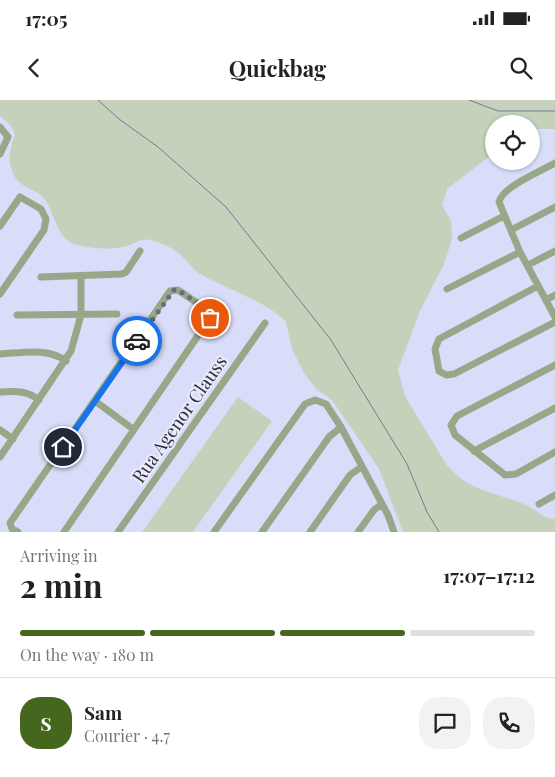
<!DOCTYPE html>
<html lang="en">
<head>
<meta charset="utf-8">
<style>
  body { margin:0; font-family:"Playfair Display",serif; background:#f2f2f2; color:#222; height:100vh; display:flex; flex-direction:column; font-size:19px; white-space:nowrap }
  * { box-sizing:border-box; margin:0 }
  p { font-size:16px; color:#767676 }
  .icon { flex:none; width:28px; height:28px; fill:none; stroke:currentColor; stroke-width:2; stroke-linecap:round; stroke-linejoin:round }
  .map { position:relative; height:432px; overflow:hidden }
  .side { display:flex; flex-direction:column; background:#fff; flex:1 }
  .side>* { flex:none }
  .buttons { position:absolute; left:485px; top:15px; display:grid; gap:10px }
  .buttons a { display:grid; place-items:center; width:55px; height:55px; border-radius:50%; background:#fff; box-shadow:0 1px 4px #0004; font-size:25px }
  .pin { position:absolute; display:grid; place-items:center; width:42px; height:42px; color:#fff; margin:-21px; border:2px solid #fff; border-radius:50%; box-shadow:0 1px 5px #0007 }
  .courier { position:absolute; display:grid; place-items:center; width:50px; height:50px; margin:-25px; border:4px solid #1a73e8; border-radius:50%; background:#fff; color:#222; box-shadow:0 1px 6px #0007 }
  .head em { font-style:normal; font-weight:700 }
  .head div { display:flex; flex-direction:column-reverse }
  .head { display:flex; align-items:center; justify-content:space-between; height:85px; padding:0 20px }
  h1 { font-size:32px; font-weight:700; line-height:38px }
  .bar { display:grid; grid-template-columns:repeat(4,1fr); gap:8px 5px; align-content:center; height:60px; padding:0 20px }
  .bar i { height:6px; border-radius:4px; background:#e0e0e0 }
  .bar .current { background:#44661d }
  .bar p { grid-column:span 4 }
  .line { display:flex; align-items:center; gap:12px; padding:0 20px; border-top:1px solid #e0e0e0 }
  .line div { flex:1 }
  .round { display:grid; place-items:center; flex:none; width:52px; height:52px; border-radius:20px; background:#f2f2f2 }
  .status { display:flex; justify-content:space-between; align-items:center; height:35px; padding:0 25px; background:#fff; direction:ltr }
  .status svg { height:14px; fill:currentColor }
  header { display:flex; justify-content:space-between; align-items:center; height:65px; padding:0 20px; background:#fff; font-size:22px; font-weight:700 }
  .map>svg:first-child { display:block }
  .green { fill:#c5d1bb }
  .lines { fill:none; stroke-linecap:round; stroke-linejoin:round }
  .stream { stroke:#777a95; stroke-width:1 }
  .minor { stroke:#97a889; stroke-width:7 }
  .done { stroke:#6a6b7c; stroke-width:5; stroke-dasharray:0 9 }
  .route { stroke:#1a73e8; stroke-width:6 }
  .labels { text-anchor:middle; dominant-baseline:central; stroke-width:4; stroke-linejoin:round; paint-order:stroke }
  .street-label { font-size:18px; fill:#2d2e39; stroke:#e9ebfc }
</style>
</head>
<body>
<div class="status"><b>17:05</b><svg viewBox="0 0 49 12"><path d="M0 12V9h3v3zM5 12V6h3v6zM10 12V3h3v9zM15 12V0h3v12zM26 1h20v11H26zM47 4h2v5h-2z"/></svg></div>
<header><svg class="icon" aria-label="back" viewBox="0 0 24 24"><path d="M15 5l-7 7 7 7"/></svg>Quickbag<svg class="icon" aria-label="search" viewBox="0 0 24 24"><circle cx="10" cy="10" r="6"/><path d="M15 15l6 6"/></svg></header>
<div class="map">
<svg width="555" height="432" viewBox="0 0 555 432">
  <rect width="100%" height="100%" fill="#daddf9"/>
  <path class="green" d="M0 0H555V29H531V24H494V53L447 89 442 105 451 121 452 139 444 164 420 211 398 270 405 296 446 364C452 370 458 377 466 382 487 395 514 397 535 410 541 414 547 420 555 418V432H403L379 369 332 300 316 289 304 273 292 249 286 222C265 200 224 189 197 172 192 168 188 162 184 158 175 149 163 143 151 140 141 137 132 146 122 147 108 150 90 148 77 145 56 139 56 115 45 100 35 86 20 91 12 71 7 57 11 47 15 34L11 26 0 16Z
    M238 297 272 321 193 432H142Z"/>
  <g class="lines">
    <path class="stream" d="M98 0 119 19 158 47 226 107 331 240 407 364 427 412 439 432
      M469 0 498 11H555"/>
    <path class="minor" d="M0 27 8 37 0 54
      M555 63C541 71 502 87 499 102L520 152 555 217
      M0 126 20 97 41 109 46 119 44 130 0 194
      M511 130 555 107
      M461 138 504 116
      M528 165 555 151
      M41 177 122 174 126 172 140 151
      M538 186 439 239 435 249 439 271 446 275 454 274 555 222
      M447 189 520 152
      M546 200 555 195
      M17 215 117 214
      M0 254C21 253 48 247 66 261
      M555 265 457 316 451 325 455 335 505 375 516 374 555 352
      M0 292C15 291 27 290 39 300
      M95 301 133 329
      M0 330 13 339
      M474 351 555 308
      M0 357 71 251 81 215V177
      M539 404 555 395
      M18 432 12 429 10 423 170 191 178 190 209 211 210 218 64 432
      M118 432 265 223
      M214 432 305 304 315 300 326 304 341 327 388 415 394 432
      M262 432 329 337 341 327
      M310 432 350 375 361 367
      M358 432 374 410 382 404"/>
  </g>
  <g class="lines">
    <path class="done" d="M137 241 174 190H178L209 211 210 218"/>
    <path class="route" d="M63 347 137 241"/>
  </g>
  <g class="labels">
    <g class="street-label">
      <text transform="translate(179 319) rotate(-55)">Rua Agenor Clauss</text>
    </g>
  </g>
</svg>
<div class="buttons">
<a><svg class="icon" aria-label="locate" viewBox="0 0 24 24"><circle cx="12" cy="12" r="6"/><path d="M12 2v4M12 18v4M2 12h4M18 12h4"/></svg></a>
</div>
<div class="pin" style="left:210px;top:218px;background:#ea580c"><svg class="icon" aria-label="bag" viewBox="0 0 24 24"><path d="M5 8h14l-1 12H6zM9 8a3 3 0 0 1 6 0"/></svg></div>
<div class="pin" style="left:63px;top:347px;background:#1f2937"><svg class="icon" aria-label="home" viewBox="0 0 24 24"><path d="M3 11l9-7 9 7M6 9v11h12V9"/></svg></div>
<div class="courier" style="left:137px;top:241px"><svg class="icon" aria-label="car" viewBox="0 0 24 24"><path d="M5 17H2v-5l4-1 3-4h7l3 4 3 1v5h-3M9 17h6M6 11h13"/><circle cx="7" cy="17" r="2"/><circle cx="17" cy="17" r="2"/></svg></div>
</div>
<section class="side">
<div class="head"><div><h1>2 min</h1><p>Arriving in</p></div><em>17:07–17:12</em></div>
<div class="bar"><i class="current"></i><i class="current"></i><i class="current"></i><i></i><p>On the way · 180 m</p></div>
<div class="line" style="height:90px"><b class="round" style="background:#44661d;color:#fff">S</b><div><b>Sam</b><p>Courier · 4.7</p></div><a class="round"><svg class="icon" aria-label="chat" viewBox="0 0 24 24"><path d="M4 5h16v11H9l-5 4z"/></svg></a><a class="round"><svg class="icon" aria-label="phone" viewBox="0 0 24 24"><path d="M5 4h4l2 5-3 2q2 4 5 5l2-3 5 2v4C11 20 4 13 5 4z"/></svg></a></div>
</section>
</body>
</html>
